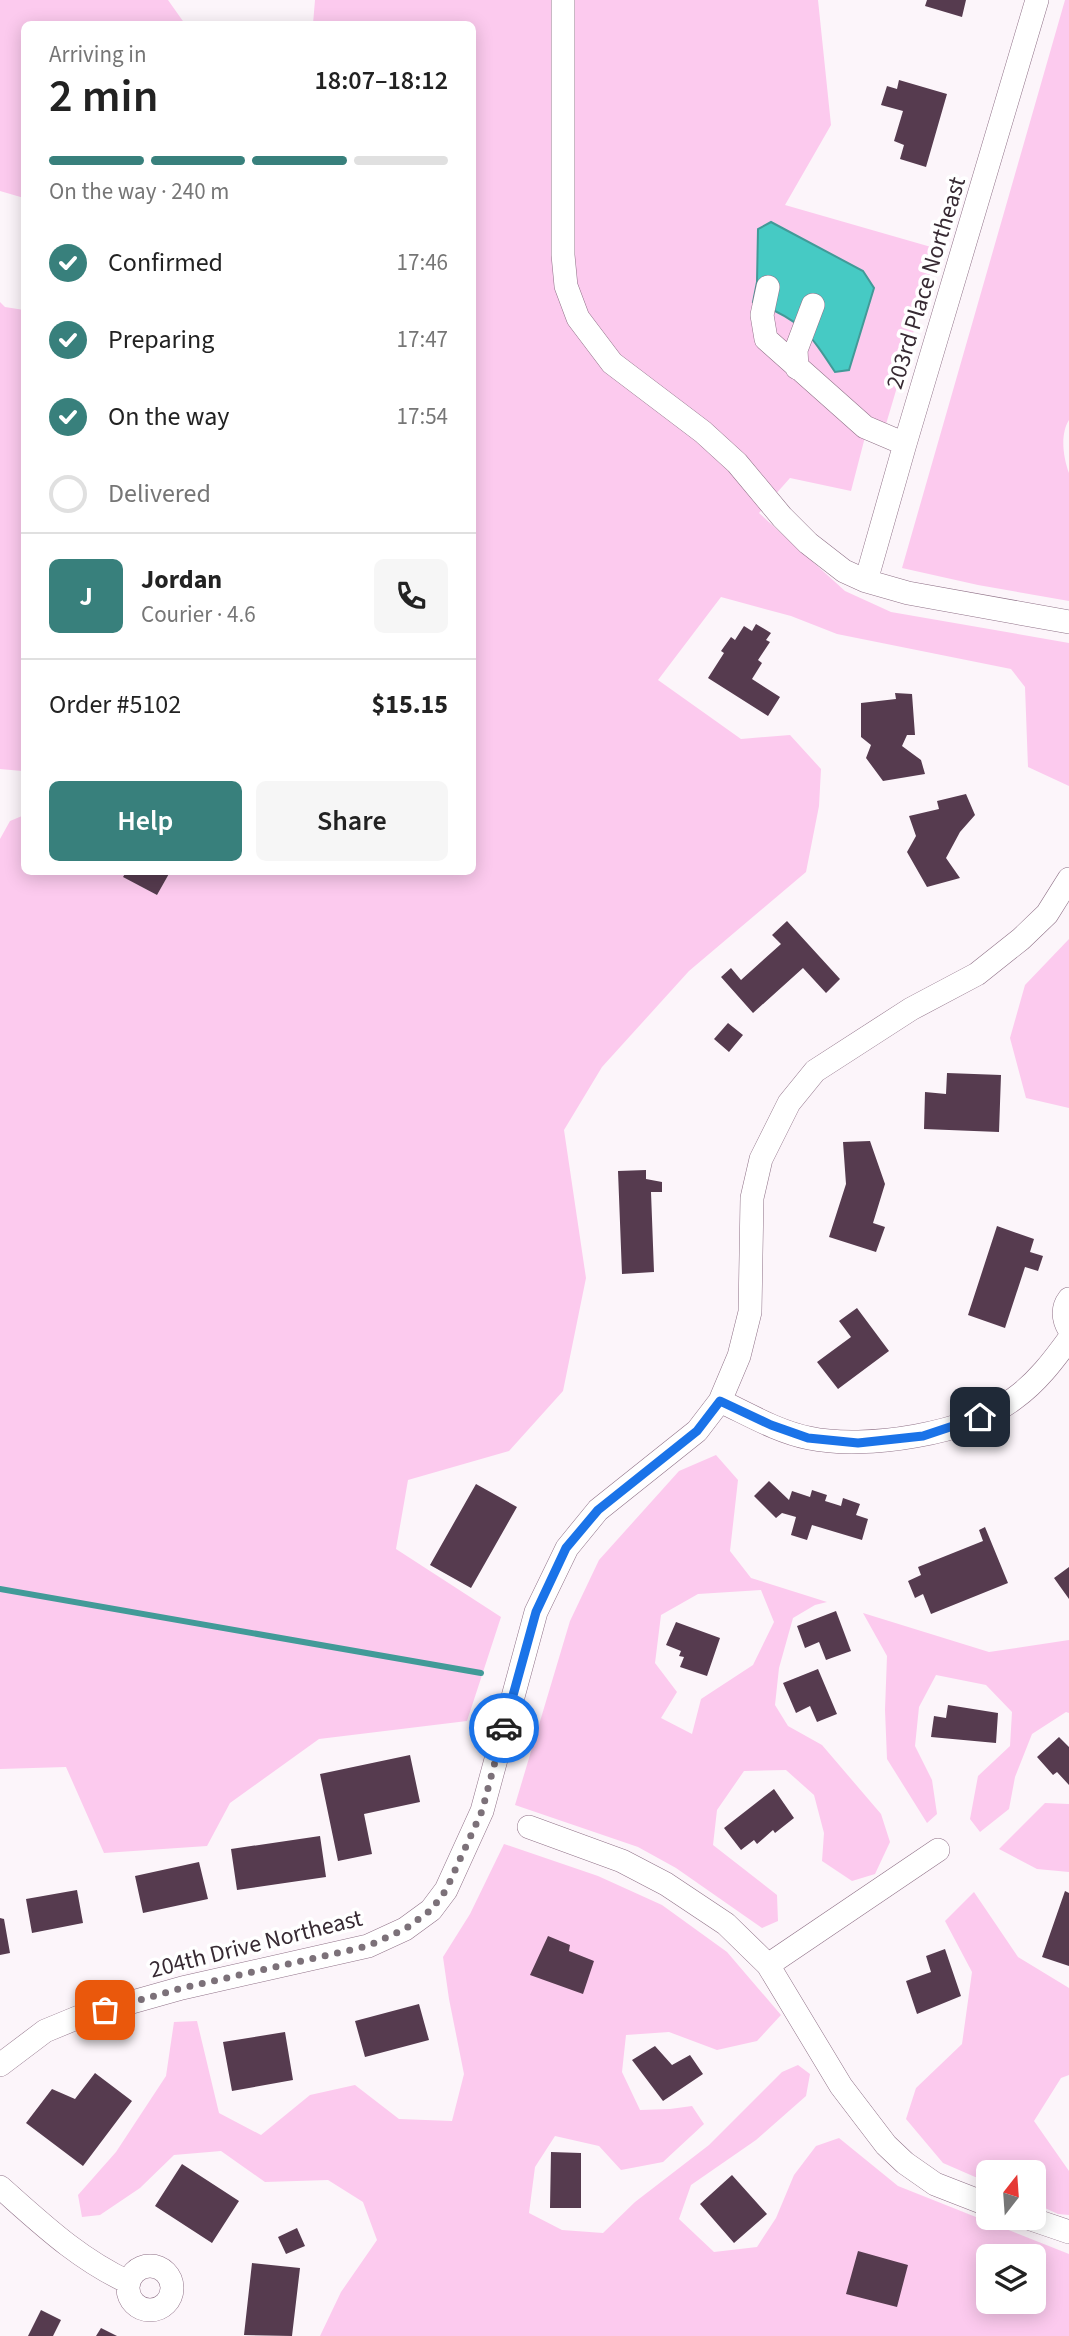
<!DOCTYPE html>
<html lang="en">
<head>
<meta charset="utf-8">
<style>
  body { margin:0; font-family:"Source Sans 3",sans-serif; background:#f6f6f6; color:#222; height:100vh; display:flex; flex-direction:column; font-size:26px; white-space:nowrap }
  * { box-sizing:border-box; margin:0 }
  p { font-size:23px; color:#767676 }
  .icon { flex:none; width:38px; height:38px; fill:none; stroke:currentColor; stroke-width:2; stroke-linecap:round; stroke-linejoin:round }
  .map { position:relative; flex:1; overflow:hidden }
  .side { position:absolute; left:21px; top:21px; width:455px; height:854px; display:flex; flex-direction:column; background:#fff; border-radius:10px; box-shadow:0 4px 18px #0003 }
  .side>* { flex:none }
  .needle { width:46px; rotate:17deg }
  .tools { position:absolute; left:976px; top:2160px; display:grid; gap:14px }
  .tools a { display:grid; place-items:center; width:70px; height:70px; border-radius:10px; background:#fff; box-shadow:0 4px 18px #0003; font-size:35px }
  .pin { position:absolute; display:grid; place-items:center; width:60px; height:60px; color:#fff; margin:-30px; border-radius:14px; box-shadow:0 4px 10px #0006 }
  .courier { position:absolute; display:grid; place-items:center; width:70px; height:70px; margin:-35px; border:5px solid #1a73e8; border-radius:50%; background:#fff; color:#222; box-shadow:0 2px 9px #0007 }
  .summary em { font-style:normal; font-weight:600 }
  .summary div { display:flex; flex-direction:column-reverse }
  .summary { display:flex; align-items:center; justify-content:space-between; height:119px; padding:0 28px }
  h1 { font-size:46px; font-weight:600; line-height:52px }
  .bar { display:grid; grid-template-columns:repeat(4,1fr); gap:10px 7px; align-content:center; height:84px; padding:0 28px }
  .bar i { height:9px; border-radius:5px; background:#e0e0e0 }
  .bar .current { background:#38807c }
  .bar p { grid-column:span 4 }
  .line { display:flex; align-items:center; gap:18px; padding:0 28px; border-top:2px solid #e0e0e0 }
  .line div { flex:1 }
  .round { display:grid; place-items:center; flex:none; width:74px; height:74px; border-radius:10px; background:#f6f6f6 }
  ol { padding:0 28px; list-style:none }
  li { display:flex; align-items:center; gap:21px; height:77px }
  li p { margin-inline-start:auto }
  li .icon { padding:7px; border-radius:50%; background:#38807c; color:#fff; stroke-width:4 }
  li:last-child { color:#767676 }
  li i { width:38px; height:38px; border:4px solid #e0e0e0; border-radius:50% }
  .action { display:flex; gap:14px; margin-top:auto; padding:14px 28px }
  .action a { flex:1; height:80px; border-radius:10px; background:#38807c; color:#fff; font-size:28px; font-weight:600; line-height:80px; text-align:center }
  .action a+a { background:#f6f6f6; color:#222 }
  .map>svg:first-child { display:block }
  .green { fill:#fccaee; fill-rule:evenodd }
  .water { fill:#46cac4; stroke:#429a98; stroke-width:2 }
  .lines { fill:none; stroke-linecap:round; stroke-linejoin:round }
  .stream { stroke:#429a98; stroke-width:6 }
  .building { fill:#563b4f }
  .minor-casing { stroke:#907288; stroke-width:24 }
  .minor { stroke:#fff; stroke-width:23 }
  .done { stroke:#7c7179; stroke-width:7; stroke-dasharray:0 12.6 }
  .route { stroke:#1a73e8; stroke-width:9 }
  .labels { text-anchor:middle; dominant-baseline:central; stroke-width:7; stroke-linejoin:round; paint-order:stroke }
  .street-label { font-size:24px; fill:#372a33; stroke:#fff }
</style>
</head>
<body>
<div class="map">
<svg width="1069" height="2336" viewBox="0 0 1069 2336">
  <rect width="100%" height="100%" fill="#fcf5fa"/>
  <path class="green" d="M0 0H168L185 24H24V198L0 191Z
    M315 0H818L831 125 785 205 938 249 881 441 865 437 851 491 790 478 759 513 845 591 891 612 1069 643V786L1028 767 1025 687 1011 669 837 634 791 616 721 597 658 680 741 739 790 735 821 769 819 806 806 872 689 971 602 1067 564 1130 586 1278 563 1391 509 1451 408 1480 396 1549 501 1617 467 1721 319 1739 230 1803 207 1846 104 1853 66 1767 0 1769V839L10 821 22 816 24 817V872H126L124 877 157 895 170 872H472V24H313Z
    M1065 0H1069V420C1060 434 1063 457 1069 473V601L978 585 902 568Z
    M0 302 5 307 24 310V768L22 771 0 769Z
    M1069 939V1108L1026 1098 1010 1038 1025 985Z
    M716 1455 738 1480 730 1551 751 1578 827 1602 815 1605 793 1618 779 1668 775 1705 788 1726 822 1745 881 1814 890 1842 875 1874 852 1881 822 1861 824 1833 814 1795 786 1770 744 1771 717 1810 713 1845 777 1895 778 1921 762 1928 676 1868 638 1847 515 1805 570 1621 599 1560 679 1471ZM761 1590 774 1622 753 1665 701 1699 692 1734 661 1718 677 1692 655 1663 661 1615 698 1594Z
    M863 1613 989 1652 1069 1640V1713L1066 1712 1032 1734 1015 1777 1009 1809 980 1832 970 1819 978 1776 1010 1746 1012 1712 986 1685 936 1675 919 1707 915 1746 932 1780 937 1814 927 1823 887 1759 885 1710 887 1656Z
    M1045 1803 1069 1804V1872L1037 1869 999 1849Z
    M504 1844 598 1876 662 1905 727 1952 781 2015 757 2041 717 2050 669 2032 626 2035 622 2072 640 2110 670 2109 692 2106 704 2124 663 2162 621 2170 599 2146 555 2136 535 2167 529 2213 562 2230 603 2233 635 2202 709 2145 782 2072 798 2065 810 2074 806 2096 756 2140 691 2185 679 2219 714 2252 757 2247 776 2218 794 2175 816 2146 839 2138 898 2186 1069 2254V2336H320L341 2292 377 2240 363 2202 328 2180 265 2182 221 2151 174 2155 140 2188 100 2215 82 2217 78 2195 116 2152 166 2076 174 2022 197 2021 219 2113 261 2135 310 2095 355 2085 399 2119 452 2121 464 2074 449 1999 443 1957 470 1914ZM989 2256H1034V2301H989Z
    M974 1892 1018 1957 1069 1988V2075L1061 2078 1034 2121 1069 2171V2215L1058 2214 1034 2203V2172H989V2183L943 2163 906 2119 916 2088 962 2044 972 1972 945 1921Z"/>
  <path class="water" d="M771 222 863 271 874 288 849 370 835 372C809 332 800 319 753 302L757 282 758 229Z"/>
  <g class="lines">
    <path class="stream" d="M0 1589 481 1673"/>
  </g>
  <path class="building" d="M927 0H966L962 17 925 6Z
    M899 80 947 94 926 167 900 159 904 145 894 141 903 111 881 105 887 86 897 89Z
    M756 624 771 633 766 640 770 642 758 660 762 663 752 679 780 697 768 716 708 678 724 653 721 651 731 637 735 640 744 626 752 631Z
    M895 693 912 694 915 735H907L902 746 921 760 925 774 883 781 866 758 871 745 861 737V703L896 699Z
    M966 794 975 815 960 832 946 858 960 878 927 887 907 852 916 836 909 816 939 809 937 801Z
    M126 872H170L157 895 123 877Z
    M787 921 840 979 826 993 803 968 753 1013 721 977 731 968 741 980 781 944 772 935Z
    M728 1023 743 1035 729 1052 714 1039Z
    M947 1073 1001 1075 999 1132 924 1129 925 1092 946 1094Z
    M870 1141 885 1184 873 1223 885 1227 876 1252 829 1237 846 1184 843 1142Z
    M646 1170V1179L662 1182V1192H651L654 1272 622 1274 618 1171Z
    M997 1226 1034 1239 1030 1252 1043 1256 1038 1271 1025 1267 1005 1328 968 1315Z
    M857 1308 889 1351 838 1389 817 1362 851 1337 839 1321Z
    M769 1481 789 1500 792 1491 810 1497 812 1490 827 1495 825 1501 841 1506 843 1498 860 1504 856 1515 868 1519 862 1540 812 1525 807 1540 791 1535 796 1517 782 1513 776 1518 754 1496Z
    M476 1484 517 1507 471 1588 430 1565Z
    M985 1527 1008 1583 931 1614 923 1594 915 1598 908 1581 921 1575 918 1567 983 1541 979 1530Z
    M1069 1567V1599L1054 1578Z
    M836 1611 851 1651 826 1660 819 1642 805 1648 797 1626Z
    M676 1622 720 1638 707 1676 680 1667 684 1657 679 1656 681 1651 666 1645Z
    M818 1669 837 1714 817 1722 810 1706 796 1713 783 1683Z
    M948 1705 998 1713 996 1743 931 1737 934 1716 946 1718Z
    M1059 1737 1069 1747V1785L1057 1772 1053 1775 1037 1757Z
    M410 1755 420 1802 364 1814 372 1854 338 1861 320 1774Z
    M774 1789 794 1818 775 1833 773 1830 757 1844 754 1840 741 1850 724 1828Z
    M320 1836 326 1877 237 1890 231 1849Z
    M199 1862 208 1899 143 1913 135 1876Z
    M77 1890 83 1923 32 1933 26 1899Z
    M1065 1891 1069 1893V1966L1042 1957Z
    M0 1918 4 1919 10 1953 0 1955Z
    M548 1936 570 1945 569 1951 594 1961 583 1994 530 1975Z
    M945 1949 961 1996 917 2014 906 1981 931 1972 926 1956Z
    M419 2004 429 2040 365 2057 355 2021Z
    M285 2032 293 2080 232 2091 223 2042Z
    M655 2046 672 2065 690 2055 703 2074 663 2101 632 2060Z
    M95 2073 132 2101 83 2166 26 2123 52 2089 75 2099Z
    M551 2152 581 2153V2208H550Z
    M182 2164 239 2201 212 2243 155 2206Z
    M732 2175 767 2214 734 2243 700 2204Z
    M297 2228 305 2246 286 2254 278 2237Z
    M858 2251 908 2265 897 2307 846 2294Z
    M252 2263 300 2268 292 2336 244 2335Z
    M41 2310 61 2320 53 2336H28Z
    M101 2328 117 2336H96Z"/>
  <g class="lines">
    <defs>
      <path id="minor" d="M563 0V255L566 286 578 318 612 363 703 432 737 463 782 517 808 543 844 571 866 581 908 593 1069 622
        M768 287 762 315 766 339 865 427 905 444
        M797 368 796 350 813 305
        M866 581 905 444 1037 0
        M1069 1299C1062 1308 1063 1319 1069 1329
        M720 1401C748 1414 778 1432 809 1438 865 1450 969 1434 1015 1398 1037 1382 1053 1361 1069 1339
        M529 1827 622 1861 666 1884 726 1924 768 1965 841 2086 886 2145 905 2163 935 2184 989 2205
        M768 1965 938 1850
        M0 2065 45 2031 79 2017 182 1988 368 1946 405 1929 431 1910 446 1890 482 1811 536 1612 567 1548 598 1510 697 1431 720 1401 739 1356 750 1312 752 1198 761 1159 789 1103 815 1071 911 1009 977 974 1021 939 1047 914 1069 879
        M0 2187C42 2224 77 2258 128 2282
        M1025 2217 1069 2232
        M128 2288a22 22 0 1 1 44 0a22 22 0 1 1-44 0Z"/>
    </defs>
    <use href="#minor" class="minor-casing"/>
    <use href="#minor" class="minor"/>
  </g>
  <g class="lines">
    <path class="done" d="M105 2010 182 1988 368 1946 405 1929 431 1910 446 1890 482 1811 504 1728"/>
    <path class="route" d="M504 1728 536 1612 566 1548 598 1510 697 1431 720 1401 771 1425 808 1438 858 1443 923 1436 980 1417"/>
  </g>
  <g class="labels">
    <g class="street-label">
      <text transform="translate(926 283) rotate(-73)">203rd Place Northeast</text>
      <text transform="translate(256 1944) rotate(-14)">204th Drive Northeast</text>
    </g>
  </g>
</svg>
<div class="tools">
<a><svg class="needle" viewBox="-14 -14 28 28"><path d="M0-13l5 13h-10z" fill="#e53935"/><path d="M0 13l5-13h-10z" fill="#767676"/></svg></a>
<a><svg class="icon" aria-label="layers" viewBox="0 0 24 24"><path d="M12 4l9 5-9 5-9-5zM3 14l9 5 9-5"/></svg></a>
</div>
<div class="pin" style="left:105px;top:2010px;background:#ea580c"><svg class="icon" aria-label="bag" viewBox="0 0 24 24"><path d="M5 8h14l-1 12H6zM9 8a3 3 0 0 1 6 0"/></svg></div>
<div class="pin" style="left:980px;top:1417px;background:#1f2937"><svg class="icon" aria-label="home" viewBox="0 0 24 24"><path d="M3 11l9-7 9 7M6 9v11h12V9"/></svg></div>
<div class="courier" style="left:504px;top:1728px"><svg class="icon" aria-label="car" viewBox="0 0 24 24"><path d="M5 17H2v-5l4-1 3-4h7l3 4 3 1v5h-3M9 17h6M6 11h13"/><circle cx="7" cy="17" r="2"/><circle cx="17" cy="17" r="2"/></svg></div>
<section class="side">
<div class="summary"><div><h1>2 min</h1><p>Arriving in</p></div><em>18:07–18:12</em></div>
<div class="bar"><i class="current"></i><i class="current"></i><i class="current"></i><i></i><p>On the way · 240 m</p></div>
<ol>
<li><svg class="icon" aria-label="check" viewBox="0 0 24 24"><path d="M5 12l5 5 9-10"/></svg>Confirmed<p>17:46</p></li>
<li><svg class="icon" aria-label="check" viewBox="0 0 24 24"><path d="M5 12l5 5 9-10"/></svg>Preparing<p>17:47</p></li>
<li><svg class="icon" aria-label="check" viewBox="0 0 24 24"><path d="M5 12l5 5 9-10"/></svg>On the way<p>17:54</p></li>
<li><i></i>Delivered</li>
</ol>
<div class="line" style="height:126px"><b class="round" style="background:#38807c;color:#fff">J</b><div><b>Jordan</b><p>Courier · 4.6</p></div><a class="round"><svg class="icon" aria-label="phone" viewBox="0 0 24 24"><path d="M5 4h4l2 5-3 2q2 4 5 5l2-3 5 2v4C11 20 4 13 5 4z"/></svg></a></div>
<div class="line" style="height:91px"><div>Order #5102</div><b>$15.15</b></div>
<div class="action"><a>Help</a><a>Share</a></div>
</section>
</div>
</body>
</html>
